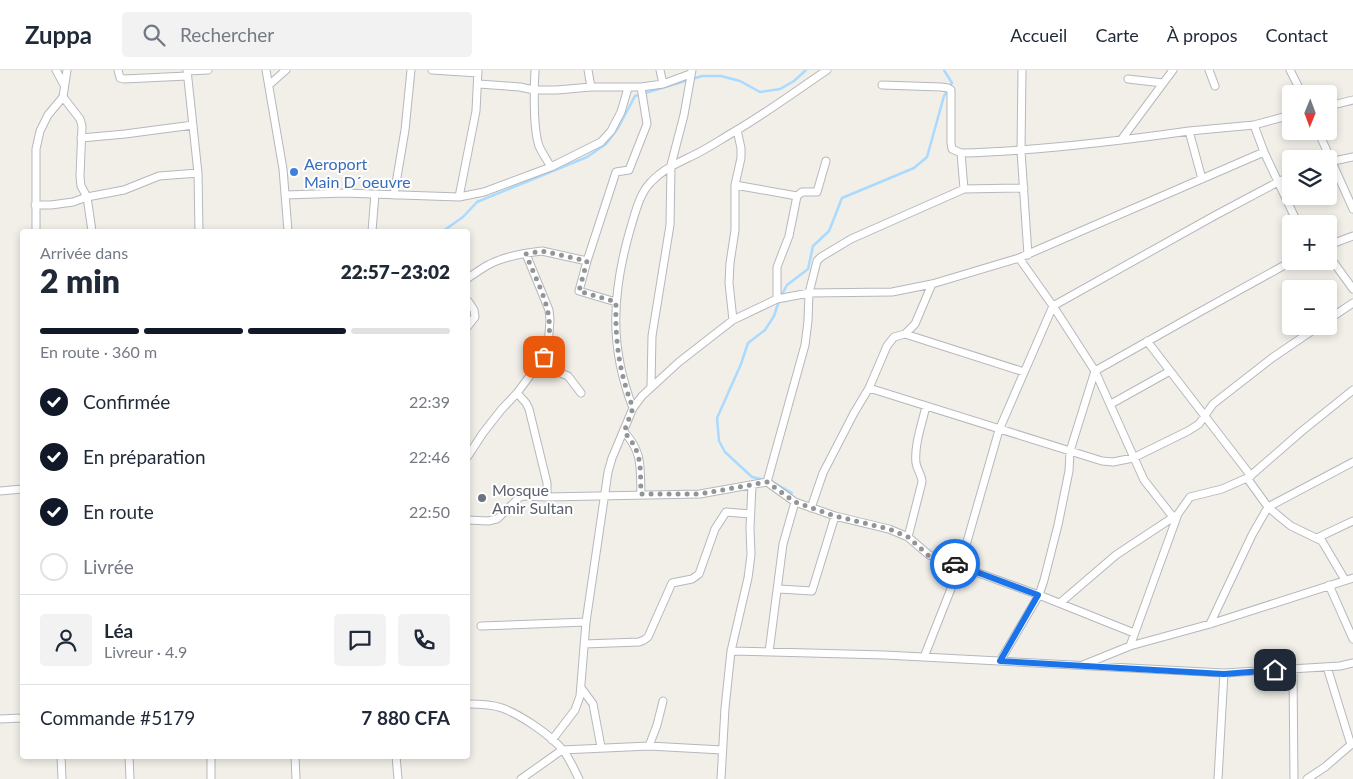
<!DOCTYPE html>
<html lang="fr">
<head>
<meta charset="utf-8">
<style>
  body { margin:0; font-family:Lato,sans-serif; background:#f2f2f3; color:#1f2937; height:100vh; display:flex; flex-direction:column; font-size:19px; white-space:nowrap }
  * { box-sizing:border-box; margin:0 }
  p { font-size:16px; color:#747a83 }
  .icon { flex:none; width:28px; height:28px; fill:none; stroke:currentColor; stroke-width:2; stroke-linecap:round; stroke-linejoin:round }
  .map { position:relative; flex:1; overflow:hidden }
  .sheet { position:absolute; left:20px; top:159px; width:450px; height:530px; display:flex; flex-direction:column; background:#fff; border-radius:5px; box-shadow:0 2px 8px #0003 }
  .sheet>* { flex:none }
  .needle { width:32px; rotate:181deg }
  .controls { position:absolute; left:1282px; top:15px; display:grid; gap:10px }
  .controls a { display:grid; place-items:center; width:55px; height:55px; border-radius:5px; background:#fff; box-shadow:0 2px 8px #0003; font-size:25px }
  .pin { position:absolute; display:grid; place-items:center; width:42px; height:42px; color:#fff; margin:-21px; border-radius:10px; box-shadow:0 2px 8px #0006 }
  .courier { position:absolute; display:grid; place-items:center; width:50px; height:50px; margin:-25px; border:4px solid #1a73e8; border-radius:50%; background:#fff; color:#222; box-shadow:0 1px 6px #0007 }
  .summary em { font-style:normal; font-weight:800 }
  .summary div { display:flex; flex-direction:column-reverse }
  .summary { display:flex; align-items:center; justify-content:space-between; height:85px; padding:0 20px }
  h1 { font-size:32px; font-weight:800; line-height:38px }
  .bar { display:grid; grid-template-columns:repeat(4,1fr); gap:8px 5px; align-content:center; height:60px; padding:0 20px }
  .bar i { height:6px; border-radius:4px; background:#e0e1e3 }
  .bar .active { background:#111827 }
  .bar p { grid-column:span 4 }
  .line { display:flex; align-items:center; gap:12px; padding:0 20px; border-top:1px solid #e0e1e3 }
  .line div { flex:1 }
  .round { display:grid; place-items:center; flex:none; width:52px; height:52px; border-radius:5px; background:#f2f2f3 }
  ol { padding:0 20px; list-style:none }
  li { display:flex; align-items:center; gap:15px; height:55px }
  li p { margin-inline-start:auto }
  li .icon { padding:5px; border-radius:50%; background:#111827; color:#fff; stroke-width:4 }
  li:last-child { color:#747a83 }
  li i { width:28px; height:28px; border:2px solid #e0e1e3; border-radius:50% }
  header { display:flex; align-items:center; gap:30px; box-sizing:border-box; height:70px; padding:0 25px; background:#fff; border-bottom:1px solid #e0e1e3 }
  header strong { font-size:24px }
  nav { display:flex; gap:28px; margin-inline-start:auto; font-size:18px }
  .search { width:350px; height:45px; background:#f2f2f3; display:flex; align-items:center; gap:12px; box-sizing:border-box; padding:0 18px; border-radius:5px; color:#747a83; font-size:19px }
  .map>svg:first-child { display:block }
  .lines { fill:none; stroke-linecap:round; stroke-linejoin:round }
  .stream { stroke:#aadaff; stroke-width:2.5 }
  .minor-casing { stroke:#b5b8bc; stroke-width:9 }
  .minor { stroke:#fff; stroke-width:7 }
  .done { stroke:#929495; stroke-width:5; stroke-dasharray:0 9 }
  .route { stroke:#1a73e8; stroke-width:6 }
  .shop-dot { fill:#3f7fe0; stroke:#fff; stroke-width:2 }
  .worship-dot { fill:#6b7280; stroke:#fff; stroke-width:2 }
  .labels { text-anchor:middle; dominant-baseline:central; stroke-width:4; stroke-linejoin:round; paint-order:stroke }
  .shop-label { font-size:16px; fill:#366cbe; stroke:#fff; text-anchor:start }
  .worship-label { font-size:16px; fill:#5b616d; stroke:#fff; text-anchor:start }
</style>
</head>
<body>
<header>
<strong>Zuppa</strong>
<div class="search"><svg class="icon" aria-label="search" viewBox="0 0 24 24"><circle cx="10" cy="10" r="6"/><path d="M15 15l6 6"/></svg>Rechercher</div>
<nav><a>Accueil</a><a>Carte</a><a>À propos</a><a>Contact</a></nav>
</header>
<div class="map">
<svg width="1353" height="709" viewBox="0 0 1353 709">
  <rect width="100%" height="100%" fill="#f1efe8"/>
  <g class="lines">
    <path class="stream" d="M443 161 463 147 477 132 587 87 606 74 618 58 635 26 702 6H721L740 11 760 22 780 19 794 11 806 0
      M781 226 787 215 808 199 813 176 829 161 842 128 914 98 927 87 944 26 952 13 944 0
      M765 410 752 407 725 382 719 371 717 348 741 294 748 273 765 260 774 246 779 231
      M771 411 792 423"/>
    <defs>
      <path id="minor" d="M56 0 64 15
        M118 0 120 8 124 9 187 6
        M187 0 198 103 199 161
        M266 0 283 99 288 161
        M432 0 478 3
        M535 0C534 18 533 59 539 76 542 83 547 90 551 97
        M588 0 591 17
        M660 0 663 14 690 4
        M1022 0 1021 81 1028 185
        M1209 0 1215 16
        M1290 0 1302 24
        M187 1 208 0
        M1128 9 1163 13
        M479 14 520 17 534 20H557L591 17H641L663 14
        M269 15 286 0
        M882 15 941 17 948 18 951 20V73L952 79 961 83C1038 81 1112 72 1189 61L1202 109
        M63 27 80 49 82 56 80 106 81 116 87 127 92 161
        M1329 36 1353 30
        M1254 55 1264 82 1298 154
        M1189 61 1254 55 1291 45
        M1318 61 1353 139
        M81 68 125 64 193 55
        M1121 70 1173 0
        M961 83 964 119
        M1329 92 1353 87
        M735 115 797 126
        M286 125 344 123 459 127 484 122 551 97 601 72 611 61 621 42 628 18
        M394 125 405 60 411 0
        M459 127 476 41 478 0
        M35 135H51L73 132 87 127 124 120 159 106 198 103
        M36 161V79L40 61 48 45 63 27 67 0
        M372 161 375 124
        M1329 175 1353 166
        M1329 186 1353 219
        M1019 188 1053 236 1095 301 1144 410 1173 447
        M468 208C474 204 481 199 488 195 503 187 524 183 542 181L587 191
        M777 229V197L789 166 797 126 802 122H817L826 91
        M468 231 474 240 475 247 468 256
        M616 232 579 221 587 191 616 102 629 100 647 54 641 17
        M1329 249 1353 233
        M733 250 729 213 730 193 735 160V115L741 88V78L737 60
        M905 264 1024 302
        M1147 271 1251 406
        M538 294 568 306 581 323
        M651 316 652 266 670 155 671 95 684 45 692 0
        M869 318 1102 391 1113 392 1133 388 1188 361 1199 354 1213 334 1272 288 1319 256
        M517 323 526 333 529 339 547 413V427
        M1111 334 1170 301
        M633 338C609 277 612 223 630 160 635 144 639 124 651 112 664 98 680 92 696 84 708 78 720 70 732 63 765 44 796 21 827 0
        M624 362C643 382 640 398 641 424
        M468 386 483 363 501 340 517 323 544 287 548 276 550 250 549 240 526 184
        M1248 408 1302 361 1353 320
        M767 412 805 275 808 251 809 223 817 191 821 187 851 169 964 119 1024 118
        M0 421 22 419
        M811 438 823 403 854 343 869 318 887 276 894 267 905 264 915 254 932 214
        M468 450 488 451 497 449 521 426 547 427 700 424 767 412 795 432 835 446 889 459 908 467 929 485 1039 525 1134 563
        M908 467 922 412C922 405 917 400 916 393 914 375 922 354 926 336
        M1317 468 1353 451
        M1329 515 1353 569
        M779 519 812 521 835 446
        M1060 533 1116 485 1175 446
        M1210 554 1252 465 1268 437 1353 392
        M481 556 586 552
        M584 574 639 572 644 570 648 567 672 513 692 509 699 504 715 459 726 442 750 444
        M1130 576 1178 444 1190 427 1222 419 1247 408 1268 437 1281 448 1291 456 1322 471 1345 510
        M731 581 885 585 1224 603 1340 596 1353 593
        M769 582 783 474 795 432
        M924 587 960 496 999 360 1053 236 1214 146 1278 112 1291 106
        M1000 591 1039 525 1044 510 1058 455 1069 401 1070 381 1095 301 1196 244 1292 191
        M1083 595 1130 576 1210 554 1353 508
        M1327 597 1351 675
        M1293 599 1294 709
        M582 619 593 634 601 677
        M468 634C479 634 491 634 502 638 521 645 549 664 562 679 569 687 574 699 579 709
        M0 649 22 648
        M552 670 575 640 580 626 586 552 608 402 612 388 633 338 642 326 679 292 733 250 777 229 809 223 892 222 932 214 1019 188 1264 82
        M649 676 657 655 663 631
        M61 686 62 709
        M129 686 130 709
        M211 686V709
        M295 686 296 709
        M396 686 398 709
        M521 709 562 680 649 676 722 680
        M721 709 725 638 731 581 748 508 751 485 750 458 752 415
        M1218 709 1224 603
        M1307 709 1325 697 1353 673"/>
    </defs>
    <use href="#minor" class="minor-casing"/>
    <use href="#minor" class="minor"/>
  </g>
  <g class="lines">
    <path class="done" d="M544 287C559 246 540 221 526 184L542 181 587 191 579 221 616 232C615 271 619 302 633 338L624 362C643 382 640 398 641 424H700L767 412 795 432 835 446 889 459 908 467 929 486 955 494"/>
    <path class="route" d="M955 494 1038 525 1000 591 1224 604 1275 600"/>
  </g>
  <circle class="shop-dot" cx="294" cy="102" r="5"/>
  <circle class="worship-dot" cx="482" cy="428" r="5"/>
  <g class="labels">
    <g class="shop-label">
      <text x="304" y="93">Aeroport<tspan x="304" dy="18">Main D´oeuvre</tspan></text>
    </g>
    <g class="worship-label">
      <text x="492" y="419">Mosque<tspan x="492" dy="18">Amir Sultan</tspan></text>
    </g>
  </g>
</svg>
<div class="controls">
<a><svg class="needle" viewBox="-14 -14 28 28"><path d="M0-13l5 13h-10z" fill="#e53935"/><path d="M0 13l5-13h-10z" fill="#747a83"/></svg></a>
<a><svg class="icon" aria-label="layers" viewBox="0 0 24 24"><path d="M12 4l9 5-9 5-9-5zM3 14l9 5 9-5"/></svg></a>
<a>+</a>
<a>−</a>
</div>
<div class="pin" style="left:544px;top:287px;background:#ea580c"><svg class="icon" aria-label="bag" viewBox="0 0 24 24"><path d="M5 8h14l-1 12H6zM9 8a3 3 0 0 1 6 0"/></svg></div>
<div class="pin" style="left:1275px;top:600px;background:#1f2937"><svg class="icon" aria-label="home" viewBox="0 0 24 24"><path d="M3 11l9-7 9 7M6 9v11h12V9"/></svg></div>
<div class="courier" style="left:955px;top:494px"><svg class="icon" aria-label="car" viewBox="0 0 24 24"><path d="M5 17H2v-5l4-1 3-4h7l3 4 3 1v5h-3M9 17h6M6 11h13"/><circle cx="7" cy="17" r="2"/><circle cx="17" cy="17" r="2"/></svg></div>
<section class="sheet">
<div class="summary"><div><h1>2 min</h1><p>Arrivée dans</p></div><em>22:57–23:02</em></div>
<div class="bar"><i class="active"></i><i class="active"></i><i class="active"></i><i></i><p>En route · 360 m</p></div>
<ol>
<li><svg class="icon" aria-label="check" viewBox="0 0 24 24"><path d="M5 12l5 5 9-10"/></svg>Confirmée<p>22:39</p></li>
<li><svg class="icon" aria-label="check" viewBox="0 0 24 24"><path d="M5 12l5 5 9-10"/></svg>En préparation<p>22:46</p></li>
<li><svg class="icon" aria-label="check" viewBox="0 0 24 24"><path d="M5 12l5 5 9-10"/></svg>En route<p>22:50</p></li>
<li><i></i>Livrée</li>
</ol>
<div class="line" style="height:90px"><a class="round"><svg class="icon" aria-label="person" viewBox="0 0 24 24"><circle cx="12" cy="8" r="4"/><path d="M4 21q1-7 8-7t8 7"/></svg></a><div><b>Léa</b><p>Livreur · 4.9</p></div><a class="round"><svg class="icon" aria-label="chat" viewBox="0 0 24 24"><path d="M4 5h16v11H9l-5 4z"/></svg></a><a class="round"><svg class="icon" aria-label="phone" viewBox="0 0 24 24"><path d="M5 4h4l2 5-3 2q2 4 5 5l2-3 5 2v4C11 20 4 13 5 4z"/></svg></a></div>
<div class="line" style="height:65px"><div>Commande #5179</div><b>7 880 CFA</b></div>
</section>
</div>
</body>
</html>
